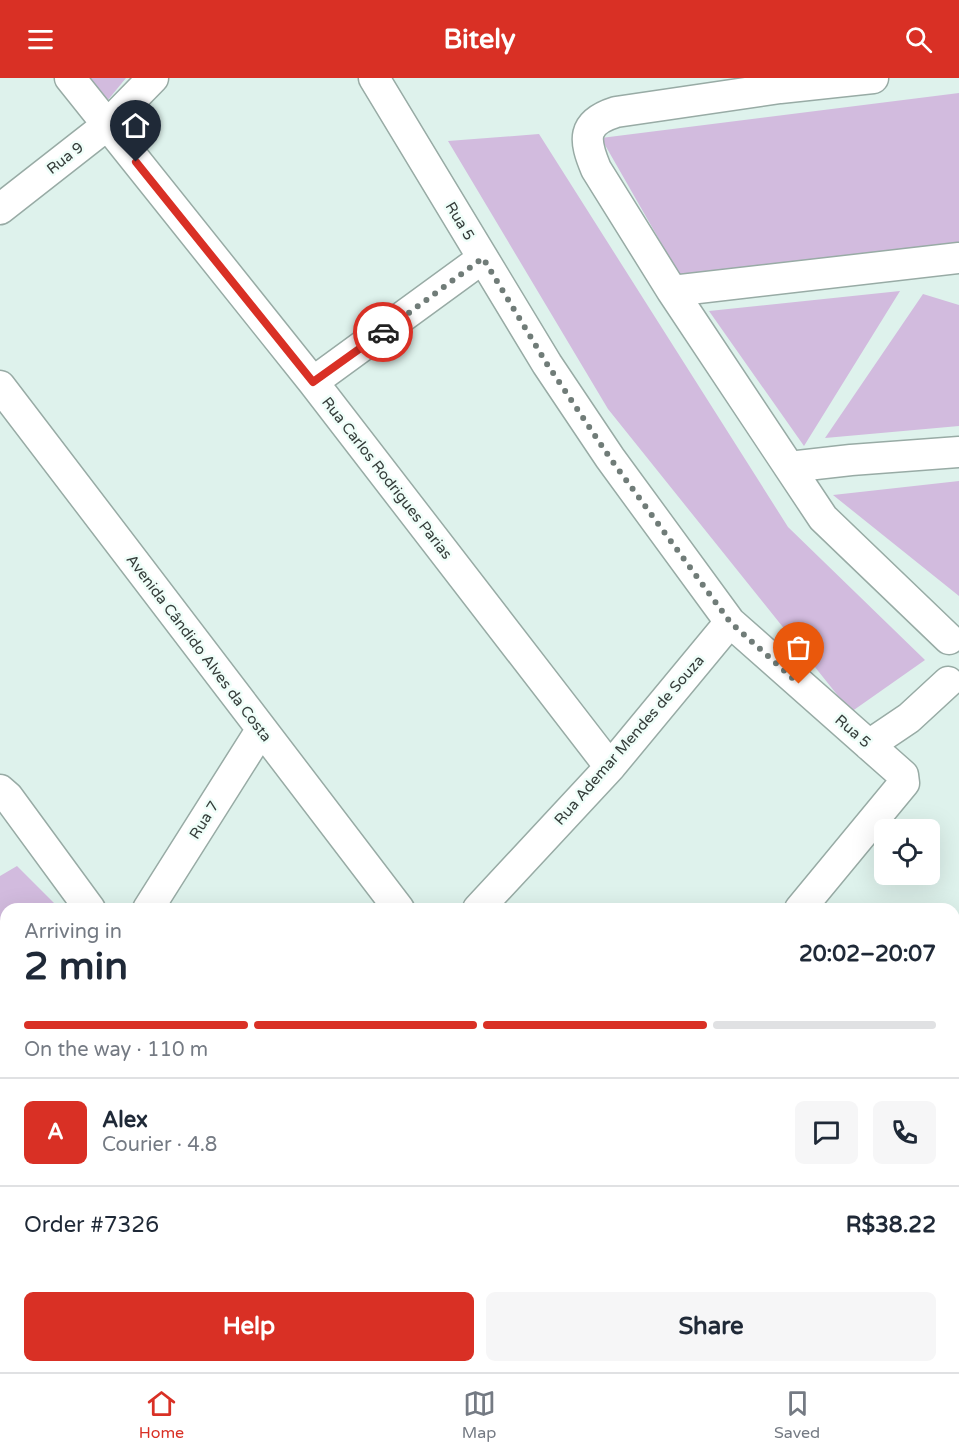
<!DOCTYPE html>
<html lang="en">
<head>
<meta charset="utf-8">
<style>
  body { margin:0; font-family:"Varela Round",sans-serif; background:#f6f6f7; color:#1f2937; height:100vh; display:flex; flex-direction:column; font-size:22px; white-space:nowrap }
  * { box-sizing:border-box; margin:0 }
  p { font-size:20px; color:#747a83 }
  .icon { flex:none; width:33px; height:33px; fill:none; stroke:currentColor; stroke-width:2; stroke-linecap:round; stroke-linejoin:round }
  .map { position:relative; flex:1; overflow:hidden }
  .side { position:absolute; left:0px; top:825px; width:960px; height:470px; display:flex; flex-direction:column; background:#fff; border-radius:18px 18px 0 0; box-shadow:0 6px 24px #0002 }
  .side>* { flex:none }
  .buttons { position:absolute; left:874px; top:741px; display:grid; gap:12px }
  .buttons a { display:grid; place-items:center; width:66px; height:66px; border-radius:9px; background:#fff; box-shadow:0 6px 24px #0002; font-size:30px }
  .pin { position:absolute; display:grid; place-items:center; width:51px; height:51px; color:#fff; margin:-62px -26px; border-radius:50% 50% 50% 0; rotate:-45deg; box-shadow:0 0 6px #0007 }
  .pin .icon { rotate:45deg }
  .courier { position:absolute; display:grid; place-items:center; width:60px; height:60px; margin:-30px; border:4px solid #d93025; border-radius:50%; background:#fff; color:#222; box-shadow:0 2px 8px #0007 }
  .summary em { font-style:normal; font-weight:800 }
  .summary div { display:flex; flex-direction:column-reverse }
  .summary { display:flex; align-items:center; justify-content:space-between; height:102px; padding:0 24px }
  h1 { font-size:39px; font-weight:800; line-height:45px }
  .bar { display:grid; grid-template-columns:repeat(4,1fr); gap:9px 6px; align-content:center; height:72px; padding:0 24px }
  .bar i { height:8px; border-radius:4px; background:#e0e1e3 }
  .bar .selected { background:#d93025 }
  .bar p { grid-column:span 4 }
  .line { display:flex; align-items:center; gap:15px; padding:0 24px; border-top:2px solid #e0e1e3 }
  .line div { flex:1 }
  .round { display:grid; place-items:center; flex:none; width:63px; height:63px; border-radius:9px; background:#f6f6f7 }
  .primary-button { display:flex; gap:12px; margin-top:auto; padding:12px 24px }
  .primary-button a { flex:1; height:69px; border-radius:9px; background:#d93025; color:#fff; font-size:24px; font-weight:800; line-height:69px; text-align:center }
  .primary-button a+a { background:#f6f6f7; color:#1f2937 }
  header { display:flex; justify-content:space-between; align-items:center; height:78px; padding:0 24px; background:#d93025; color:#fff; font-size:27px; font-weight:800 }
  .tab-bar { display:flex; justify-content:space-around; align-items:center; height:84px; border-top:2px solid #e0e1e3; background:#fff; font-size:16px; color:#747a83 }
  .tab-bar a { display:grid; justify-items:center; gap:3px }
  .tab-bar .selected { color:#d93025 }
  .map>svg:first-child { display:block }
  .green { fill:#d2bbde }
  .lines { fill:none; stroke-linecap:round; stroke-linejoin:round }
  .minor-casing { stroke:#98aba5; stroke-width:33 }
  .minor { stroke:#fff; stroke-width:30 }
  .done { stroke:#707c78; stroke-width:6; stroke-dasharray:0 10.8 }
  .route { stroke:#d93025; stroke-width:8 }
  .labels { text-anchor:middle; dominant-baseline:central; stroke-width:5; stroke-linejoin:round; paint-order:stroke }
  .street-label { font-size:15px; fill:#353d3a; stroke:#effef9 }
</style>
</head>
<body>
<header><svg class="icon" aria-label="menu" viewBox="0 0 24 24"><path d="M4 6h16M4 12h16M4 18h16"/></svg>Bitely<svg class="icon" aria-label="search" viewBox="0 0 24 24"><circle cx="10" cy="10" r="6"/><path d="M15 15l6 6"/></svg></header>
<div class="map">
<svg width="959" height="1294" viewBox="0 0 959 1294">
  <rect width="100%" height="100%" fill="#def2ec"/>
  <path class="green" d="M83 0H126L103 28Z
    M959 15V166L680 198 601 60Z
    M539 56 788 449 925 582 851 634 608 331 448 63Z
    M900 213 804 368 709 233Z
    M923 216 959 227V348L825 360Z
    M959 403V518L833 417Z
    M17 788 60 831H6V961L0 930V798Z
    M954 923 959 925V992L954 1001Z
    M959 1025V1112H954V1027Z"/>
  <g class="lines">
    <defs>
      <path id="minor" d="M70 0 313 304 610 689
        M374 0 547 286 610 380 730 544 903 697 904 705 800 831
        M873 0 780 10 616 34C581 45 584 62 596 91L672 213 823 440 949 561
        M0 131 106 48 153 0
        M672 213 959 180
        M313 304 483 180
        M0 308 399 831
        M789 389 851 382 959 374
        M869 667 909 640 948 604
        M0 712 8 719 90 831
        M148 831 261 652
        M478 831 610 689 730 544
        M0 1014 6 1042
        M954 1228 959 1217
        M57 1288 58 1294
        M123 1294 127 1288
        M433 1294 437 1288
        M920 1294 923 1288"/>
    </defs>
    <use href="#minor" class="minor-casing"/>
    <use href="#minor" class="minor"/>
  </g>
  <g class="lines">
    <path class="done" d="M383 254 483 180 547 286 610 380 730 544 799 606"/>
    <path class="route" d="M136 84 313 304 383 254"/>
  </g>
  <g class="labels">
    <g class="street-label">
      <text transform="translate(65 80) rotate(-38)">Rua 9</text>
      <text transform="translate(460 143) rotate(59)">Rua 5</text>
      <text transform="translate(387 400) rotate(52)">Rua Carlos Rodrigues Parias</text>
      <text transform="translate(199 570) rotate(53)">Avenida Cândido Alves da Costa</text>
      <text transform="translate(853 653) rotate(41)">Rua 5</text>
      <text transform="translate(629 662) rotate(-49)">Rua Ademar Mendes de Souza</text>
      <text transform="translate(204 742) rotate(-58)">Rua 7</text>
    </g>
  </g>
</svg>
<div class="buttons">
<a><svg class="icon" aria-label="locate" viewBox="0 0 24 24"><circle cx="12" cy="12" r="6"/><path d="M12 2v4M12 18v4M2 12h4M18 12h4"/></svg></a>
</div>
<div class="pin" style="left:799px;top:606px;background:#ea580c"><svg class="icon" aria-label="bag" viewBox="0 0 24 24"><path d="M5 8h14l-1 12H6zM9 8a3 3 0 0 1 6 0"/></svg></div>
<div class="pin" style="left:136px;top:84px;background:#1f2937"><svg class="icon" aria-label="home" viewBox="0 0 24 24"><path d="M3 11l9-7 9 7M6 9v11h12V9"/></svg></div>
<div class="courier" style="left:383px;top:254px"><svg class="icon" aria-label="car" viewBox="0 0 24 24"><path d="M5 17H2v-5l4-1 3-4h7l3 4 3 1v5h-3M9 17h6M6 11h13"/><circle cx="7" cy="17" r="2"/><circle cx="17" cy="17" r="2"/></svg></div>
<section class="side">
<div class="summary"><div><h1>2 min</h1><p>Arriving in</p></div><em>20:02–20:07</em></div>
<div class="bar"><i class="selected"></i><i class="selected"></i><i class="selected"></i><i></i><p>On the way · 110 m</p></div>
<div class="line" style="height:108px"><b class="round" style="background:#d93025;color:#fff">A</b><div><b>Alex</b><p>Courier · 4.8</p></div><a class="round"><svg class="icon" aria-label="chat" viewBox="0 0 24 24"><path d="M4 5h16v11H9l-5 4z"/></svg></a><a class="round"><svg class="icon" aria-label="phone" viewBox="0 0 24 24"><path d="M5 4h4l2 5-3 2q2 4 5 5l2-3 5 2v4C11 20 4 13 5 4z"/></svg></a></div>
<div class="line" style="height:78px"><div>Order #7326</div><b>R$38.22</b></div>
<div class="primary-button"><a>Help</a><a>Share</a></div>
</section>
</div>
<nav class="tab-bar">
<a class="selected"><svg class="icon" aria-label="home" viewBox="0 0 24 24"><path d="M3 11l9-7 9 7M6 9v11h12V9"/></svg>Home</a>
<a><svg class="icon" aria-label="map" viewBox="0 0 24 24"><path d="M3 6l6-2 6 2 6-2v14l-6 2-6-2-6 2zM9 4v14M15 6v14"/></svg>Map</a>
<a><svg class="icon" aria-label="saved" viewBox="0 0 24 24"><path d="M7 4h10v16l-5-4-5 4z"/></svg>Saved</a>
</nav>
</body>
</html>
